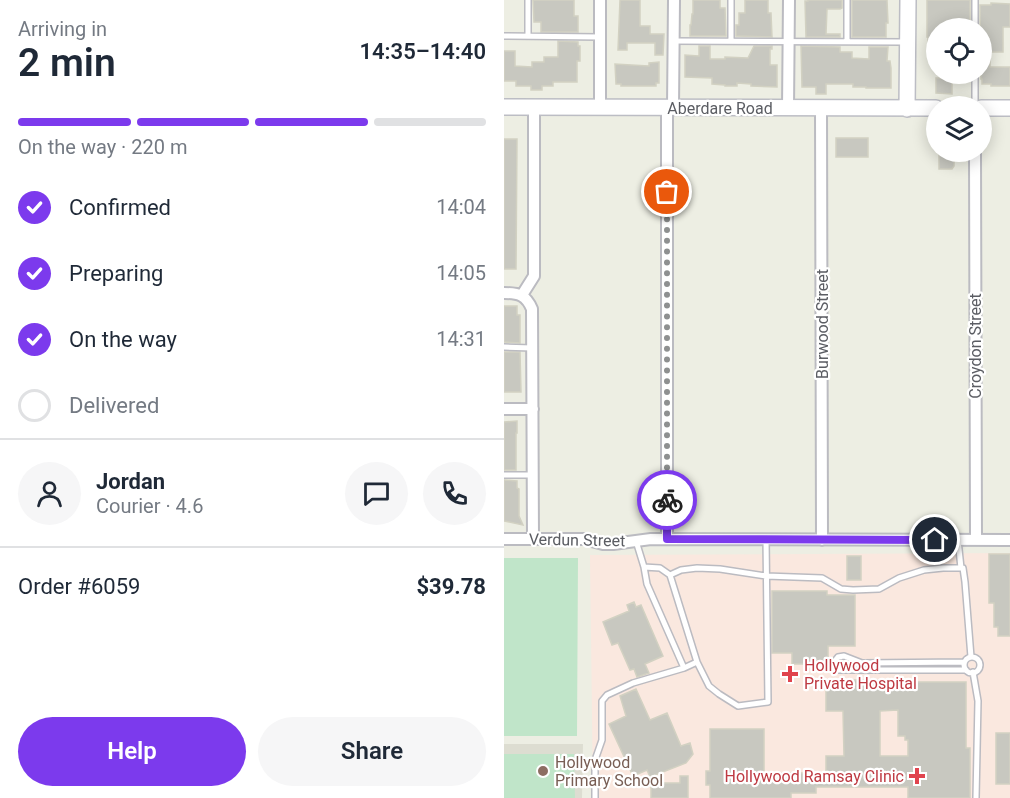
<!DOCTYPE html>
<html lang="en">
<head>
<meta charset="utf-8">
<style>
  body { margin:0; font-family:Roboto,sans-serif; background:#f6f6f7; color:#1f2937; height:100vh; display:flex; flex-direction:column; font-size:22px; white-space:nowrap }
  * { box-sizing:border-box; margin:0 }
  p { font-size:20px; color:#747a83 }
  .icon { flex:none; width:33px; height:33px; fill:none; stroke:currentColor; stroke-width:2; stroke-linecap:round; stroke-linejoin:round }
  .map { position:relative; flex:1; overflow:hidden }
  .panel { display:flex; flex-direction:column; background:#fff; width:504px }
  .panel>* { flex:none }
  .fabs { position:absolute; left:422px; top:18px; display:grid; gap:12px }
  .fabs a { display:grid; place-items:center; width:66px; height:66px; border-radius:50%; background:#fff; box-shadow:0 3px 15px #0003; font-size:30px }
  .pin { position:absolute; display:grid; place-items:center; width:51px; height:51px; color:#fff; margin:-26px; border:3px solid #fff; border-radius:50%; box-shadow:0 2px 6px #0007 }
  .courier { position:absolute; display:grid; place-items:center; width:60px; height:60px; margin:-30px; border:4px solid #7c3aed; border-radius:50%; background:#fff; color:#222; box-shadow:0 2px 8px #0007 }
  .headline em { font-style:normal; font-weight:600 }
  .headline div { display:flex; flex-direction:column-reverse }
  .headline { display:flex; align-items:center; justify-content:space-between; height:102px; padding:0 18px }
  h1 { font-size:39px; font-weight:600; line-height:45px }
  .bar { display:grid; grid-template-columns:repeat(4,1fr); gap:9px 6px; align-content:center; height:72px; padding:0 18px }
  .bar i { height:8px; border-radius:4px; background:#e0e1e3 }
  .bar .active { background:#7c3aed }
  .bar p { grid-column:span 4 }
  .line { display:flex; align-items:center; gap:15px; padding:0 18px; border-top:2px solid #e0e1e3 }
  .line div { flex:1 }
  .round { display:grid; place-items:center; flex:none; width:63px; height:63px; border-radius:32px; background:#f6f6f7 }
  ol { padding:0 18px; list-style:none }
  li { display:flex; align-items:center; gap:18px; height:66px }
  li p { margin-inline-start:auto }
  li .icon { padding:6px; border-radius:50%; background:#7c3aed; color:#fff; stroke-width:4 }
  li:last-child { color:#747a83 }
  li i { width:33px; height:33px; border:3px solid #e0e1e3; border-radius:50% }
  .primary-button { display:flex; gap:12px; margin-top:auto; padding:12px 18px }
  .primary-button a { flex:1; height:69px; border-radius:36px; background:#7c3aed; color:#fff; font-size:24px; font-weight:600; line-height:69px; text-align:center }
  .primary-button a+a { background:#f6f6f7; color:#1f2937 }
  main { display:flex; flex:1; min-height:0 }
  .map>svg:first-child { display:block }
  .education { fill:#ddddd1 }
  .medical { fill:#fae8df }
  .green { fill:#c0e5c9 }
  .building { fill:#c8c8c0; stroke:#d2d1c2; stroke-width:1.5; fill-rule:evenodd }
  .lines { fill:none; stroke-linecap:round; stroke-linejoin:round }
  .lane-casing { stroke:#bbbbc1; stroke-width:8 }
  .street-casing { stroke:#bbbbc1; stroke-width:14 }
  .secondary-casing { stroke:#bcbdc4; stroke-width:18 }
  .lane { stroke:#fff; stroke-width:5 }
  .street { stroke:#fff; stroke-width:10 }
  .secondary { stroke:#fff; stroke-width:15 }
  .done { stroke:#8e9090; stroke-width:6; stroke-dasharray:0 10.8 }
  .route { stroke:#7c3aed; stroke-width:8 }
  .health-dot { fill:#e0444e; stroke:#fff; stroke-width:2 }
  .education-dot { fill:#8d6e63; stroke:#fff; stroke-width:2 }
  .labels { text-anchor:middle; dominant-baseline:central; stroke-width:4.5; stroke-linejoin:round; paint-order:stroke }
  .street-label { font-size:16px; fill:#5b5d63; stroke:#fff }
  .health-label { font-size:16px; fill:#be3a42; stroke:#fff; text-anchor:start }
  .education-label { font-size:16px; fill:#785e54; stroke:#fff; text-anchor:start }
</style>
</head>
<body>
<main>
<section class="panel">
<div class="headline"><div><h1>2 min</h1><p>Arriving in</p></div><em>14:35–14:40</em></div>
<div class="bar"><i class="active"></i><i class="active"></i><i class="active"></i><i></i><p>On the way · 220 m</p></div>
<ol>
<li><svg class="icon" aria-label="check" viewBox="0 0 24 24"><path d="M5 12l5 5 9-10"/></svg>Confirmed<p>14:04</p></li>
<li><svg class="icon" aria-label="check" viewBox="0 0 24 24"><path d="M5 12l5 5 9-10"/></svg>Preparing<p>14:05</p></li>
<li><svg class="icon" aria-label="check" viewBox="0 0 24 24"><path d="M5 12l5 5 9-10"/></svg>On the way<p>14:31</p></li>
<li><i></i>Delivered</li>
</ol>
<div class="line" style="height:108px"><a class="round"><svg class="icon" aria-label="person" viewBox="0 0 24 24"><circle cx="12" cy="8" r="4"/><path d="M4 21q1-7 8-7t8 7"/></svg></a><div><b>Jordan</b><p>Courier · 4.6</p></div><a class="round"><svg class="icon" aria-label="chat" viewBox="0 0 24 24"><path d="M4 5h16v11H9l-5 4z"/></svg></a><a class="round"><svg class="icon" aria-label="phone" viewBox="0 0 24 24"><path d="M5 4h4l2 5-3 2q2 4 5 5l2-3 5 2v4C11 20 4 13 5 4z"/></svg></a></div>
<div class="line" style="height:78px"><div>Order #6059</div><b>$39.78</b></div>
<div class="primary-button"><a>Help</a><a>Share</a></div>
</section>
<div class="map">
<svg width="506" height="798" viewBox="0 0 506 798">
  <rect width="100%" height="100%" fill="#edeee3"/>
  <path class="education" d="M0 744H79L78 798H0Z"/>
  <path class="medical" d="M506 553V798H89L86 555Z"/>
  <path class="green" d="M0 558H74L73 736H0Z
    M0 754H70L71 798H0Z"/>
  <path class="building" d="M29 0H70V16H74V32H37V22H30Z
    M116 0H136V26H146V34H160L159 55H151V43H123V50H114Z
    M189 0H216V8H221L222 36H186V25H187L188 14H189Z
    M241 0H264V13H267L268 37 232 36V25H235V13H241Z
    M304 0H338V8L336 9H323L322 34H336V37H302L301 1H304Z
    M348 0H383L384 23H382V37H348Z
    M423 0H466V28H432V51H424V37H423Z
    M487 3 506 4V27H499V52H486V67H506V86H487V84H478V79H477L476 5H487Z
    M54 41 74 42V46H76V61H73V82H49V86H38V90H27V86H12V81H0V51H11V66L28 67V62H40V57H54Z
    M195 46H206V59H221V57L244 58 250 46H268V49H266V65H273V87L247 86V84L233 83V86H221V85L208 84V78L181 77V55L195 56Z
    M297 46 336 47V52H348V58L365 59V47H384L383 61H386L387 68V88H362V87H349V84H322V94H312V87H298Z
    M155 62V83H152V86H117V84H112L111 64 145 66V63Z
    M432 78H448V94L432 93Z
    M332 138H364V157H332Z
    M0 139H13L12 269H0Z
    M435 152H450V166L448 169H435Z
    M0 306H13V315H16V343L0 342Z
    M0 352H16L17 392H0Z
    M13 421V433H12V470H0V422Z
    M0 480 13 481V488L15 489V516L19 525 0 521Z
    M485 554H506V636H494V627H490V603H485Z
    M343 556H357V580H343Z
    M268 591H323V595H351V646H324V664H288V653H268Z
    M130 602 132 607 137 605 159 656 141 664 145 673 133 677 130 669 126 670 114 643 108 645 99 622 125 611 123 605Z
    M322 680H407V682H462V748H466V798H404V787H312V793H287V798H206V785H202V771H206V729H260V773H322V756H340L339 711H322ZM394 710V736H401V740H404V756H376V711Z
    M132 689 146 720 163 713 177 746 186 743 189 754 182 763 146 777 143 770 129 776 105 724 122 716 116 696Z
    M492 733H506V784H492Z
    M176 776H184V798H147V783H176Z"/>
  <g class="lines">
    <defs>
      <path id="lane" d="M471 28V0
        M0 36 96 37
        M24 36V0
        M170 41 402 42
        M227 41V0
        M343 42V0
        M471 106V74
        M0 347 28 348
        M0 475H28
        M454 540 457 568
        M132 541 140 567 143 584 180 668 193 662 166 575 156 568 140 567
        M166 575 177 570 193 568 216 569 262 576 318 578 337 589 349 590 375 589 395 578 420 570 439 568H459L461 582 467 657
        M460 665a8 8 0 1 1 16 0a8 8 0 1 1-16 0Z
        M193 662 205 686 215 694 234 706 264 702 262 539
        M460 662 358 663 340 656 334 657 330 662 331 667 335 670H462
        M469 672 474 701 472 798
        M91 798V760L98 740V701L103 695 129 683 180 668"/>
      <path id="street" d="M96 107V0
        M169 107 170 0
        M284 108 285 0
        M317 108 318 540
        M471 152 472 540
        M0 293C15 293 22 295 28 309L29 539
        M18 295 30 276V107
        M0 409H29
        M0 539H80L99 544H109L147 539 506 540
        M163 539V107"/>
      <path id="secondary" d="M0 107 432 108
        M477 108H506
        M403 109 404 0"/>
    </defs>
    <use href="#lane" class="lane-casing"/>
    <use href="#street" class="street-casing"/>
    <use href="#secondary" class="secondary-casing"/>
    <use href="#lane" class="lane"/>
    <use href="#street" class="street"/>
    <use href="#secondary" class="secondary"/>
  </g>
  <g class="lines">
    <path class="done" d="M163 500V192"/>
    <path class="route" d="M163 500V539L431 540"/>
  </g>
  <g class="health-dot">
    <path d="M283 665h6v6h6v6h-6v6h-6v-6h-6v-6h6z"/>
    <path d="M410 767h6v6h6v6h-6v6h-6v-6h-6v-6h6z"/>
  </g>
  <circle class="education-dot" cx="39" cy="771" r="6"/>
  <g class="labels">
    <g class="street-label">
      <text x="216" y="108">Aberdare Road</text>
      <text transform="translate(318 324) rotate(-90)">Burwood Street</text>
      <text transform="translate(471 346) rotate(-90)">Croydon Street</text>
      <text transform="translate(73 540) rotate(1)">Verdun Street</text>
    </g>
    <g class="health-label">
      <text x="300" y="665">Hollywood<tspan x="300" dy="18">Private Hospital</tspan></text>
      <text x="400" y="776" text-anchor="end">Hollywood Ramsay Clinic</text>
    </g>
    <g class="education-label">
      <text x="51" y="762">Hollywood<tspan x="51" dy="18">Primary School</tspan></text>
    </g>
  </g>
</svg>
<div class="fabs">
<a><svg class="icon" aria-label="locate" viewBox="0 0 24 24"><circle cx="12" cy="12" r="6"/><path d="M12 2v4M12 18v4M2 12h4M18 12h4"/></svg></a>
<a><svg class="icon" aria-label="layers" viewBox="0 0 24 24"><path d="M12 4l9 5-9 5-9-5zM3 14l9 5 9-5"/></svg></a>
</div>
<div class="pin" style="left:163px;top:192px;background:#ea580c"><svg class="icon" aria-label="bag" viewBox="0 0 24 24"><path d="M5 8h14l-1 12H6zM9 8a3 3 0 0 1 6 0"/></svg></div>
<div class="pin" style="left:431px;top:540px;background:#1f2937"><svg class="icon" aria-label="home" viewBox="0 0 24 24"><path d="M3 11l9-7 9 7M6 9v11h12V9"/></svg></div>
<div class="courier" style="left:163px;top:500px"><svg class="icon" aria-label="bike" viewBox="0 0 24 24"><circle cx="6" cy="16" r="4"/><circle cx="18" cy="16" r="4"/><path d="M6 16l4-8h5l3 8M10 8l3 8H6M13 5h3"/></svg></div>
</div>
</main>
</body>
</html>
